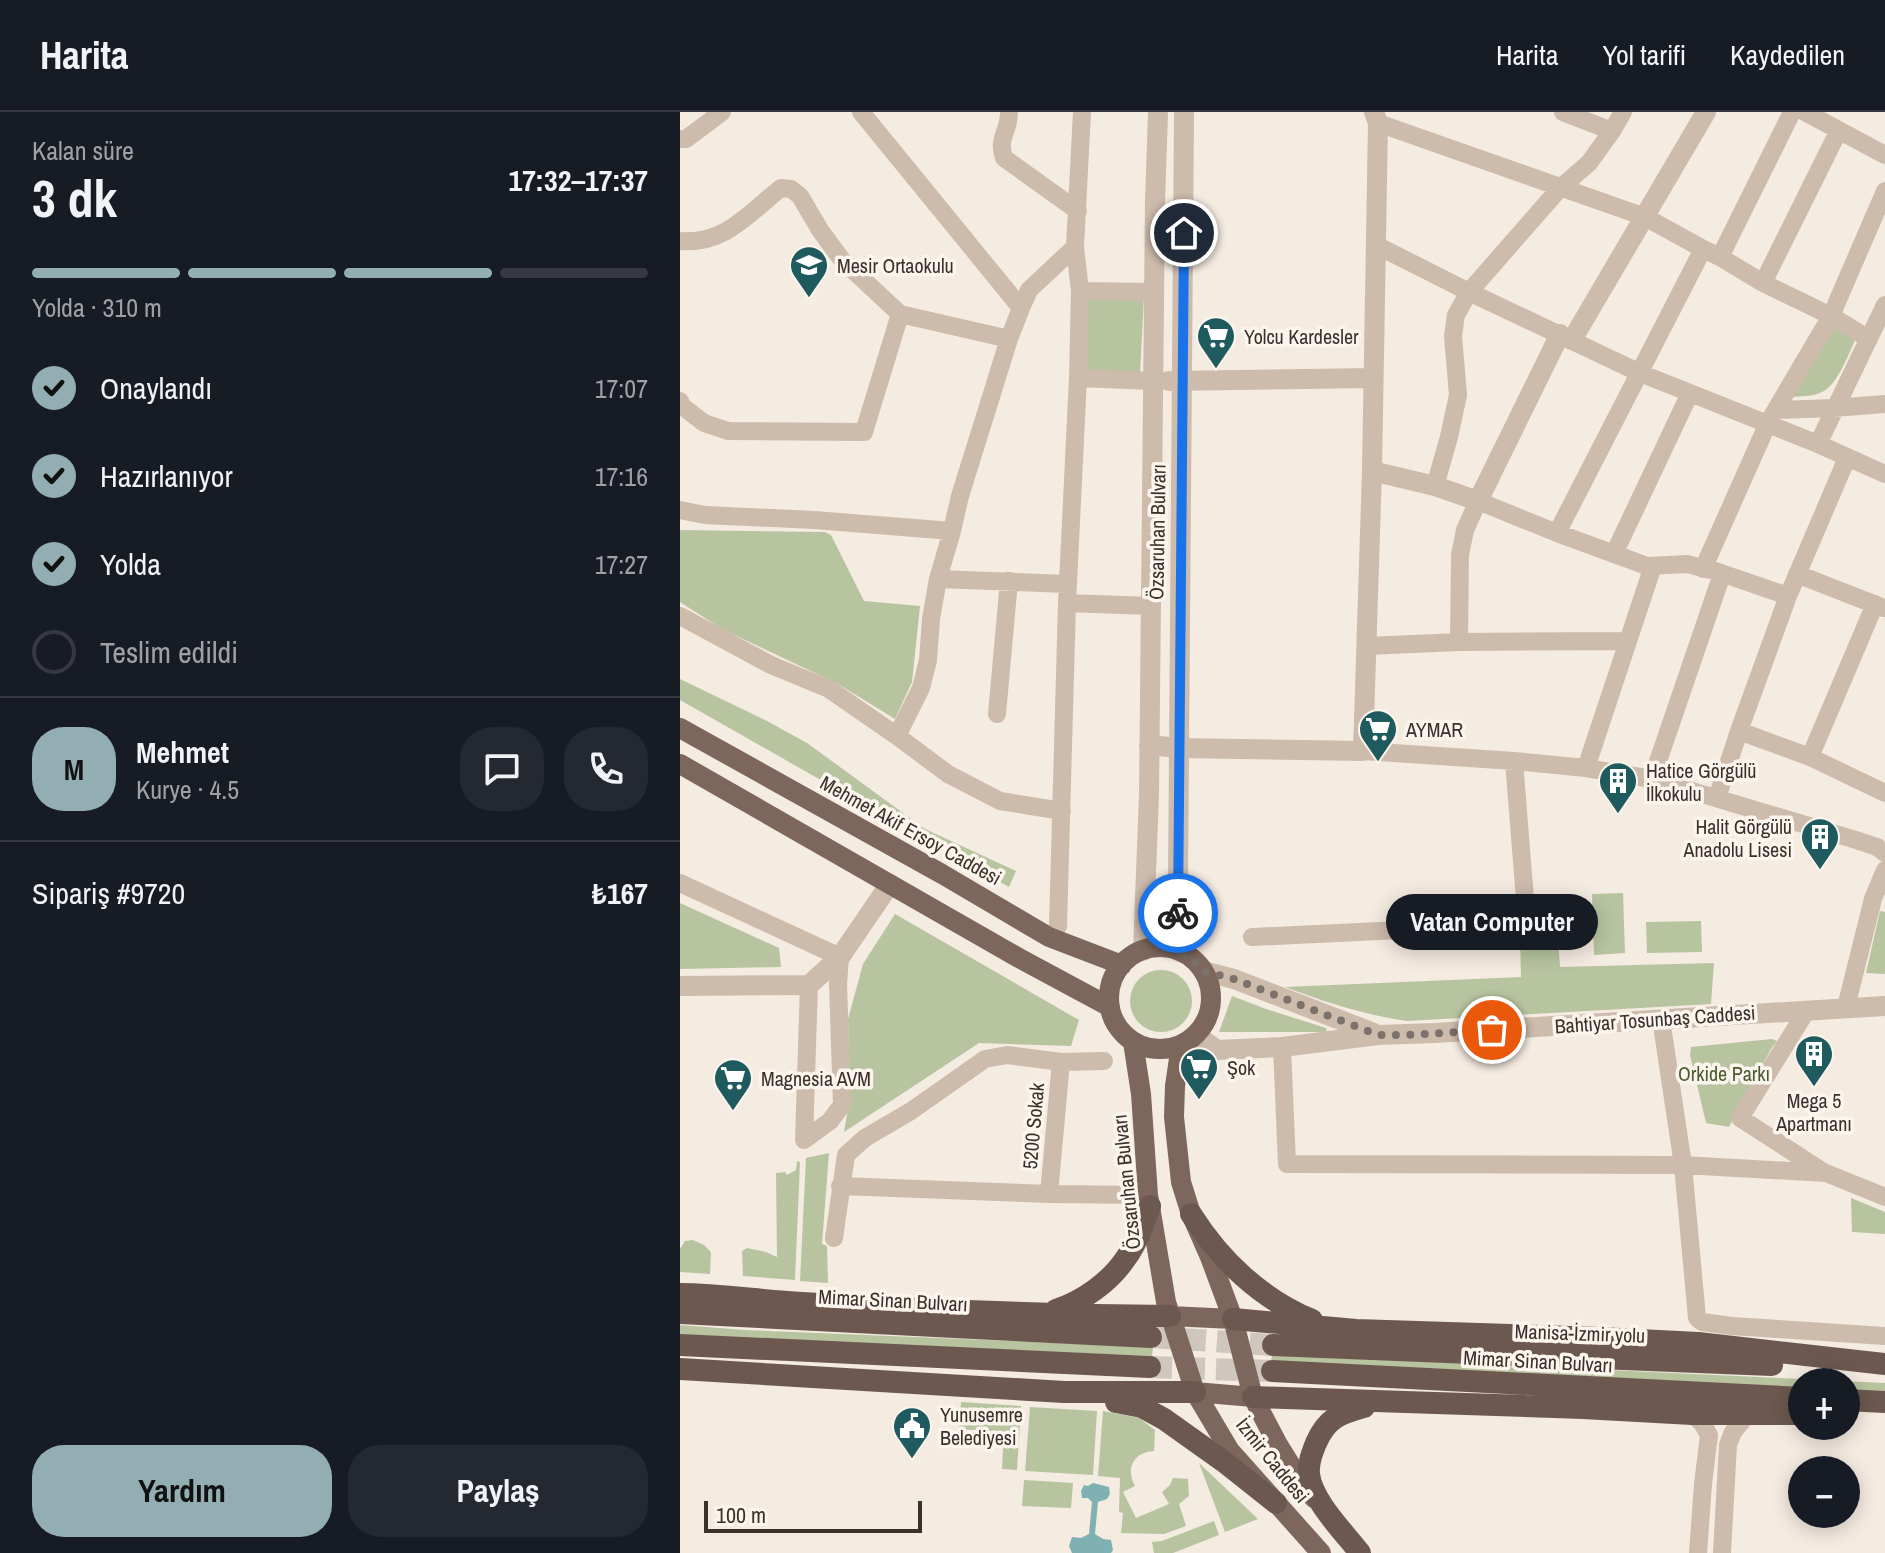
<!DOCTYPE html>
<html lang="tr">
<head>
<meta charset="utf-8">
<style>
  body { margin:0; font-family:"Archivo Narrow",sans-serif; background:#242831; color:#f1f3f6; height:100vh; display:flex; flex-direction:column; font-size:30px; white-space:nowrap }
  * { box-sizing:border-box; margin:0 }
  p { font-size:26px; color:#9ea1a6 }
  .icon { flex:none; width:44px; height:44px; fill:none; stroke:currentColor; stroke-width:2; stroke-linecap:round; stroke-linejoin:round }
  .map { position:relative; flex:1; overflow:hidden }
  .details { display:flex; flex-direction:column; background:#171b24; width:680px }
  .details>* { flex:none }
  .fabs { position:absolute; left:1108px; top:1256px; display:grid; gap:16px }
  .fabs a { display:grid; place-items:center; width:72px; height:72px; border-radius:50%; background:#171b24; box-shadow:0 4px 20px #0003; font-size:40px }
  .scale { position:absolute; left:24px; bottom:20px; width:218px; box-sizing:border-box; padding-left:8px; border:4px solid #3b302b; border-top:0; font-size:22px; line-height:28px; white-space:nowrap; color:#3b302b; -webkit-text-stroke:6px #fbf5ee; paint-order:stroke }
  .pin { position:absolute; display:grid; place-items:center; width:68px; height:68px; color:#fff; margin:-34px; border:4px solid #fff; border-radius:50%; box-shadow:0 2px 8px #0007 }
  .courier { position:absolute; display:grid; place-items:center; width:80px; height:80px; margin:-40px; border:6px solid #1a73e8; border-radius:50%; background:#fff; color:#222; box-shadow:0 2px 10px #0007 }
  .bubble { position:absolute; height:56px; border-radius:28px; background:#171b24; box-shadow:0 4px 20px #0003; font-size:26px; font-weight:800; line-height:56px; text-align:center }
  .head em { font-style:normal; font-weight:800 }
  .head div { display:flex; flex-direction:column-reverse }
  .head { display:flex; align-items:center; justify-content:space-between; height:136px; padding:0 32px }
  h1 { font-size:52px; font-weight:800; line-height:60px }
  .bar { display:grid; grid-template-columns:repeat(4,1fr); gap:12px 8px; align-content:center; height:96px; padding:0 32px }
  .bar i { height:10px; border-radius:6px; background:#363941 }
  .bar .selected { background:#92aeb2 }
  .bar p { grid-column:span 4 }
  .line { display:flex; align-items:center; gap:20px; padding:0 32px; border-top:2px solid #363941 }
  .line div { flex:1 }
  .round { display:grid; place-items:center; flex:none; width:84px; height:84px; border-radius:32px; background:#242831 }
  ol { padding:0 32px; list-style:none }
  li { display:flex; align-items:center; gap:24px; height:88px }
  li p { margin-inline-start:auto }
  li .icon { padding:8px; border-radius:50%; background:#92aeb2; color:#111; stroke-width:4 }
  li:last-child { color:#9ea1a6 }
  li i { width:44px; height:44px; border:4px solid #363941; border-radius:50% }
  .primary-button { display:flex; gap:16px; margin-top:auto; padding:16px 32px }
  .primary-button a { flex:1; height:92px; border-radius:32px; background:#92aeb2; color:#111; font-size:32px; font-weight:800; line-height:92px; text-align:center }
  .primary-button a+a { background:#242831; color:#f1f3f6 }
  header { display:flex; align-items:center; gap:48px; box-sizing:border-box; height:112px; padding:0 40px; background:#171b24; border-bottom:2px solid #363941 }
  header strong { font-size:38px }
  nav { display:flex; gap:44px; margin-inline-start:auto; font-size:28px }
  main { display:flex; flex:1; min-height:0 }
  .map>svg:first-child { display:block }
  .green { fill:#b8c4a0 }
  .water { fill:#7fb0b2 }
  .lines { fill:none; stroke-linecap:round; stroke-linejoin:round }
  .trunk-tunnel { stroke:#cfc6bd; stroke-width:22; stroke-dasharray:22 11; stroke-linecap:butt }
  .minor { stroke:#cdbbac; stroke-width:18 }
  .tertiary { stroke:#cdbbac; stroke-width:20 }
  .primary { stroke:#7d675c; stroke-width:20 }
  .trunk { stroke:#6c584f; stroke-width:22 }
  .done { stroke:#7c716b; stroke-width:8; stroke-dasharray:0 14.4 }
  .route { stroke:#1a73e8; stroke-width:10 }
  .labels { text-anchor:middle; dominant-baseline:central; stroke-width:7; stroke-linejoin:round; paint-order:stroke }
  .poi-label { font-size:20px; fill:#3b302b; stroke:#fbf5ee; text-anchor:start }
  .street-label { font-size:20px; fill:#3b302b; stroke:#fbf5ee }
  .park-label { font-size:20px; fill:#4a5a2e; stroke:#fbf5ee }
</style>
</head>
<body>
<header>
<strong>Harita</strong>
<nav><a>Harita</a><a>Yol tarifi</a><a>Kaydedilen</a></nav>
</header>
<main>
<section class="details">
<div class="head"><div><h1>3 dk</h1><p>Kalan süre</p></div><em>17:32–17:37</em></div>
<div class="bar"><i class="selected"></i><i class="selected"></i><i class="selected"></i><i></i><p>Yolda · 310 m</p></div>
<ol>
<li><svg class="icon" aria-label="check" viewBox="0 0 24 24"><path d="M5 12l5 5 9-10"/></svg>Onaylandı<p>17:07</p></li>
<li><svg class="icon" aria-label="check" viewBox="0 0 24 24"><path d="M5 12l5 5 9-10"/></svg>Hazırlanıyor<p>17:16</p></li>
<li><svg class="icon" aria-label="check" viewBox="0 0 24 24"><path d="M5 12l5 5 9-10"/></svg>Yolda<p>17:27</p></li>
<li><i></i>Teslim edildi</li>
</ol>
<div class="line" style="height:144px"><b class="round" style="background:#92aeb2;color:#111">M</b><div><b>Mehmet</b><p>Kurye · 4.5</p></div><a class="round"><svg class="icon" aria-label="chat" viewBox="0 0 24 24"><path d="M4 5h16v11H9l-5 4z"/></svg></a><a class="round"><svg class="icon" aria-label="phone" viewBox="0 0 24 24"><path d="M5 4h4l2 5-3 2q2 4 5 5l2-3 5 2v4C11 20 4 13 5 4z"/></svg></a></div>
<div class="line" style="height:104px"><div>Sipariş #9720</div><b>₺167</b></div>
<div class="primary-button"><a>Yardım</a><a>Paylaş</a></div>
</section>
<div class="map">
<svg width="1205" height="1441" viewBox="0 0 1205 1441">
  <rect width="100%" height="100%" fill="#f4ebe1"/>
  <path class="green" d="M464 184 460 262 403 261 405 187Z
    M1150 215 1176 226C1169 241 1157 274 1142 280 1133 285 1120 284 1110 285Z
    M0 418 145 420 151 423 184 489 240 494 232 570 215 607 158 572 42 517 0 490Z
    M0 567 87 609 127 631 245 717 336 759 329 775 0 588Z
    M943 781 945 841 914 843 912 782Z
    M0 791 99 836 101 855 0 857Z
    M1200 799 1205 800V862L1186 861Z
    M215 802 399 908 391 934 299 931 164 1020 170 985 168 907 183 852Z
    M1021 809 1022 840 967 841 966 810Z
    M878 825 880 855 1034 851 1031 892 727 909C684 903 645 890 605 875L841 865 840 827Z
    M450 889a31 31 0 1 1 62 0a31 31 0 1 1-62 0Z
    M552 884 586 897 646 916 647 920H539Z
    M1092 927 1097 929 1091 937 1049 1015 1026 1011 1010 943 1011 935Z
    M149 1041 142 1132 147 1134 148 1171 120 1169 126 1046Z
    M117 1049 120 1050 115 1168 63 1164 62 1139 67 1136 86 1140 97 1145 96 1061 105 1060 107 1063 116 1058Z
    M1171 1086 1205 1100V1122L1172 1120Z
    M13 1128 24 1133 31 1140 30 1162 0 1160V1137L5 1129Z
    M0 1213 66 1218 473 1235 472 1244 0 1225Z
    M592 1242 1205 1271V1280L1166 1278V1270H1122V1276L591 1251Z
    M281 1290 341 1294 337 1358 322 1357 324 1320 279 1317Z
    M350 1295 417 1299 413 1363 345 1359Z
    M423 1299 459 1306 475 1318 474 1339C454 1340 445 1356 455 1374L443 1380 456 1406 489 1392 482 1380 490 1373 493 1366 508 1367 509 1384 499 1392 506 1414 484 1422 441 1421 443 1401 439 1400 440 1366 418 1364Z
    M519 1351 578 1407 545 1420Z
    M344 1368 393 1371 391 1396 342 1394Z
    M534 1409 539 1423 493 1441H474L472 1430 482 1429Z"/>
  <path class="water" d="M413 1371 429 1375 430 1382 427 1387 418 1390 415 1422 423 1427 431 1428 433 1438 431 1441H392L389 1434 392 1425 401 1426 409 1422 412 1390 408 1386H402L401 1379 404 1373 408 1374Z"/>
  <g class="lines">
    <path class="trunk-tunnel" d="M471 1225 593 1233
      M470 1255 592 1259"/>
    <path class="minor" d="M181 0 341 196
      M329 0C329 21 317 25 324 46L398 99
      M883 0 932 19
      M1125 0 1205 43
      M698 11 965 105 1023 137 1040 145 1083 171 1151 204 1189 227
      M0 27H6L42 0
      M0 129C45 133 69 101 101 76L111 77 120 84 140 118 162 148 220 202 184 320 48 319 24 311 2 294 0 289
      M696 133 789 180 960 261 1138 332 1205 362
      M1040 145 1112 0
      M1083 171 1159 18
      M400 179 474 180
      M220 202 329 227
      M398 266 474 269
      M1096 298 1154 296 1205 292
      M1138 332 1205 193
      M755 374 769 325 778 283 773 224 776 203 789 180 880 76 909 51 932 19 943 0
      M0 398 25 403 134 408 272 419 280 384 329 227 341 196 349 178 395 135 402 0
      M877 421 1023 137
      M934 442 1010 281
      M1023 457 1088 311 1151 204 1205 79
      M1117 462 1204 496
      M258 467 387 472
      M387 491 471 494
      M0 504 91 553 149 577 217 624 268 662 320 689 382 699
      M779 530 780 443 785 418 798 389 877 421 967 454 1007 452 1035 459 1108 484
      M687 534 779 530 947 529
      M317 602 329 469
      M1059 619 1130 645 1205 681
      M217 624 241 576 248 548 251 507 258 467 272 419
      M683 639 834 649 906 656 972 667 1176 728 1197 735 1205 741
      M1130 645 1195 492
      M906 656 973 454
      M972 667 1042 462
      M1037 686 1059 619 1108 484 1167 346
      M0 771 160 845 158 872 162 993 150 1009 124 1028
      M378 814 387 491 398 266 400 179 395 135
      M572 825 847 812 834 649
      M1166 895 1193 787 1205 758
      M1127 898 1060 1006 1145 1061
      M981 907 1003 1053 1017 1206 1022 1210 1052 1214 1205 1224
      M602 935 607 1052 1003 1053 1146 1061 1205 1085
      M124 1028 129 873
      M160 1074 369 1082 468 1083
      M369 1082 381 950
      M154 1126 166 1043 185 1026 231 999 305 947 327 943 381 950 424 949
      M1012 1302 1022 1311 1029 1323 1023 1372 1018 1441
      M1042 1441 1048 1333 1053 1320 1067 1303"/>
    <path class="tertiary" d="M892 228 1026 0
      M489 269 693 266
      M692 359 755 374 798 389 880 222
      M469 633 498 636 683 639 692 359 698 11 694 0
      M463 839 469 683 475 91 478 0
      M500 840 498 818V767L504 0
      M523 859 554 867 694 921
      M0 874 129 873 160 845 210 772
      M516 923 537 938 602 935 698 923 755 921 1205 894"/>
    <path class="primary" d="M0 616 262 762 369 825 442 853
      M0 652 339 846 430 895
      M429 886a51 51 0 1 1 102 0a51 51 0 1 1-102 0Z
      M453 930 461 982 468 1083 486 1190 515 1280 550 1339 641 1441
      M501 933 495 974 494 1005 501 1070 511 1102 530 1145 553 1207 573 1285 597 1331 623 1373 634 1386
      M490 1204 553 1207
      M515 1280 573 1285"/>
    <path class="trunk" d="M511 1102C540 1148 581 1187 632 1208
      M0 1182C41 1182 81 1189 122 1191 245 1198 367 1203 490 1204
      M376 1198C403 1189 430 1170 446 1146 457 1131 464 1111 470 1094
      M0 1201 471 1225
      M553 1207 676 1218 920 1226 1018 1231 1205 1252
      M0 1233 470 1255
      M593 1233 1092 1253
      M0 1257 384 1280H515
      M592 1259 1122 1286
      M573 1285 903 1296 1012 1302H1122
      M1166 1288 1205 1290
      M436 1290 462 1295 484 1307 543 1349 596 1391
      M680 1441C664 1420 632 1389 629 1362 628 1351 632 1341 636 1331 647 1306 659 1302 684 1295"/>
  </g>
  <g class="lines">
    <path class="done" d="M498 801 500 840 513 848 523 859 554 867 698 923H728L812 918"/>
    <path class="route" d="M498 801 504 121"/>
  </g>
  <defs>
    <symbol id="school-pin" viewBox="-11 -11 22 30"><path d="M0 17L-7.5 6A9.5 9.5 0 1 1 7.5 6Z" fill="#1f5a5e" stroke="#fbf5ee"/><path d="M0-5L7-2L0 1L-7-2ZM-4 1L0 2.5L4 1V4Q0 6-4 4Z" fill="#fff"/></symbol>
    <symbol id="supermarket-pin" viewBox="-11 -11 22 30"><path d="M0 17L-7.5 6A9.5 9.5 0 1 1 7.5 6Z" fill="#1f5a5e" stroke="#fbf5ee"/><path d="M-6-5.5h2.5l.6 2H6L4.5 2H-2.5L-4.4-4H-6ZM-1.5 3.2a1.3 1.3 0 1 0 .1 0ZM3 3.2a1.3 1.3 0 1 0 .1 0Z" fill="#fff"/></symbol>
    <symbol id="building-pin" viewBox="-11 -11 22 30"><path d="M0 17L-7.5 6A9.5 9.5 0 1 1 7.5 6Z" fill="#1f5a5e" stroke="#fbf5ee"/><path d="M-4-6H4V6H1V3H-1V6H-4ZM-2.5-4.3h1.7v1.8h-1.7ZM.8-4.3h1.7v1.8H.8ZM-2.5-1h1.7V.8h-1.7ZM.8-1h1.7V.8H.8Z" fill="#fff"/></symbol>
    <symbol id="civic-pin" viewBox="-11 -11 22 30"><path d="M0 17L-7.5 6A9.5 9.5 0 1 1 7.5 6Z" fill="#1f5a5e" stroke="#fbf5ee"/><path d="M-.6-6.5H3V-4.5H.6V-3L4-1V1h2V6H-6V1h2V-1L-.6-3ZM-1.2 2.5V6h2.4V2.5Z" fill="#fff"/></symbol>
  </defs>
  <g fill-rule="evenodd">
    <use href="#school-pin" x="107" y="131" width="44" height="60"/>
    <use href="#supermarket-pin" x="514" y="202" width="44" height="60"/>
    <use href="#supermarket-pin" x="676" y="595" width="44" height="60"/>
    <use href="#building-pin" x="916" y="647" width="44" height="60"/>
    <use href="#building-pin" x="1118" y="703" width="44" height="60"/>
    <use href="#building-pin" x="1112" y="920" width="44" height="60"/>
    <use href="#supermarket-pin" x="497" y="933" width="44" height="60"/>
    <use href="#supermarket-pin" x="31" y="944" width="44" height="60"/>
    <use href="#civic-pin" x="210" y="1292" width="44" height="60"/>
  </g>
  <g class="labels">
    <g class="poi-label">
      <text x="157" y="153">Mesir Ortaokulu</text>
      <text x="564" y="224">Yolcu Kardesler</text>
      <text x="726" y="617">AYMAR</text>
      <text x="966" y="658">Hatice Görgülü<tspan x="966" dy="23">İlkokulu</tspan></text>
      <text x="1112" y="714" text-anchor="end">Halit Görgülü<tspan x="1112" dy="23">Anadolu Lisesi</tspan></text>
      <text x="547" y="955">Şok</text>
      <text x="81" y="966">Magnesia AVM</text>
      <text x="1134" y="988" text-anchor="middle">Mega 5<tspan x="1134" dy="23">Apartmanı</tspan></text>
      <text x="260" y="1302">Yunusemre<tspan x="260" dy="23">Belediyesi</tspan></text>
    </g>
    <g class="street-label">
      <text transform="translate(477 420) rotate(-89)">Özsaruhan Bulvarı</text>
      <text transform="translate(231 718) rotate(29)">Mehmet Akif Ersoy Caddesi</text>
      <text transform="translate(975 907) rotate(-4)">Bahtiyar Tosunbaş Caddesi</text>
      <text transform="translate(353 1014) rotate(-85)">5200 Sokak</text>
      <text transform="translate(446 1070) rotate(-96)">Özsaruhan Bulvarı</text>
      <text transform="translate(213 1188) rotate(3)">Mimar Sinan Bulvarı</text>
      <text transform="translate(900 1221) rotate(2)">Manisa-İzmir yolu</text>
      <text transform="translate(858 1249) rotate(3)">Mimar Sinan Bulvarı</text>
      <text transform="translate(593 1348) rotate(51)">İzmir Caddesi</text>
    </g>
    <g class="park-label">
      <text x="1044" y="961">Orkide Parkı</text>
    </g>
  </g>
</svg>
<div class="fabs">
<a>+</a>
<a>−</a>
</div>
<div class="scale">100 m</div>
<div class="pin" style="left:812px;top:918px;background:#ea580c"><svg class="icon" aria-label="bag" viewBox="0 0 24 24"><path d="M5 8h14l-1 12H6zM9 8a3 3 0 0 1 6 0"/></svg></div>
<div class="pin" style="left:504px;top:121px;background:#1f2937"><svg class="icon" aria-label="home" viewBox="0 0 24 24"><path d="M3 11l9-7 9 7M6 9v11h12V9"/></svg></div>
<div class="courier" style="left:498px;top:801px"><svg class="icon" aria-label="bike" viewBox="0 0 24 24"><circle cx="6" cy="16" r="4"/><circle cx="18" cy="16" r="4"/><path d="M6 16l4-8h5l3 8M10 8l3 8H6M13 5h3"/></svg></div>
<div class="bubble" style="left:706px;top:782px;width:212px">Vatan Computer</div>
</div>
</main>
</body>
</html>
